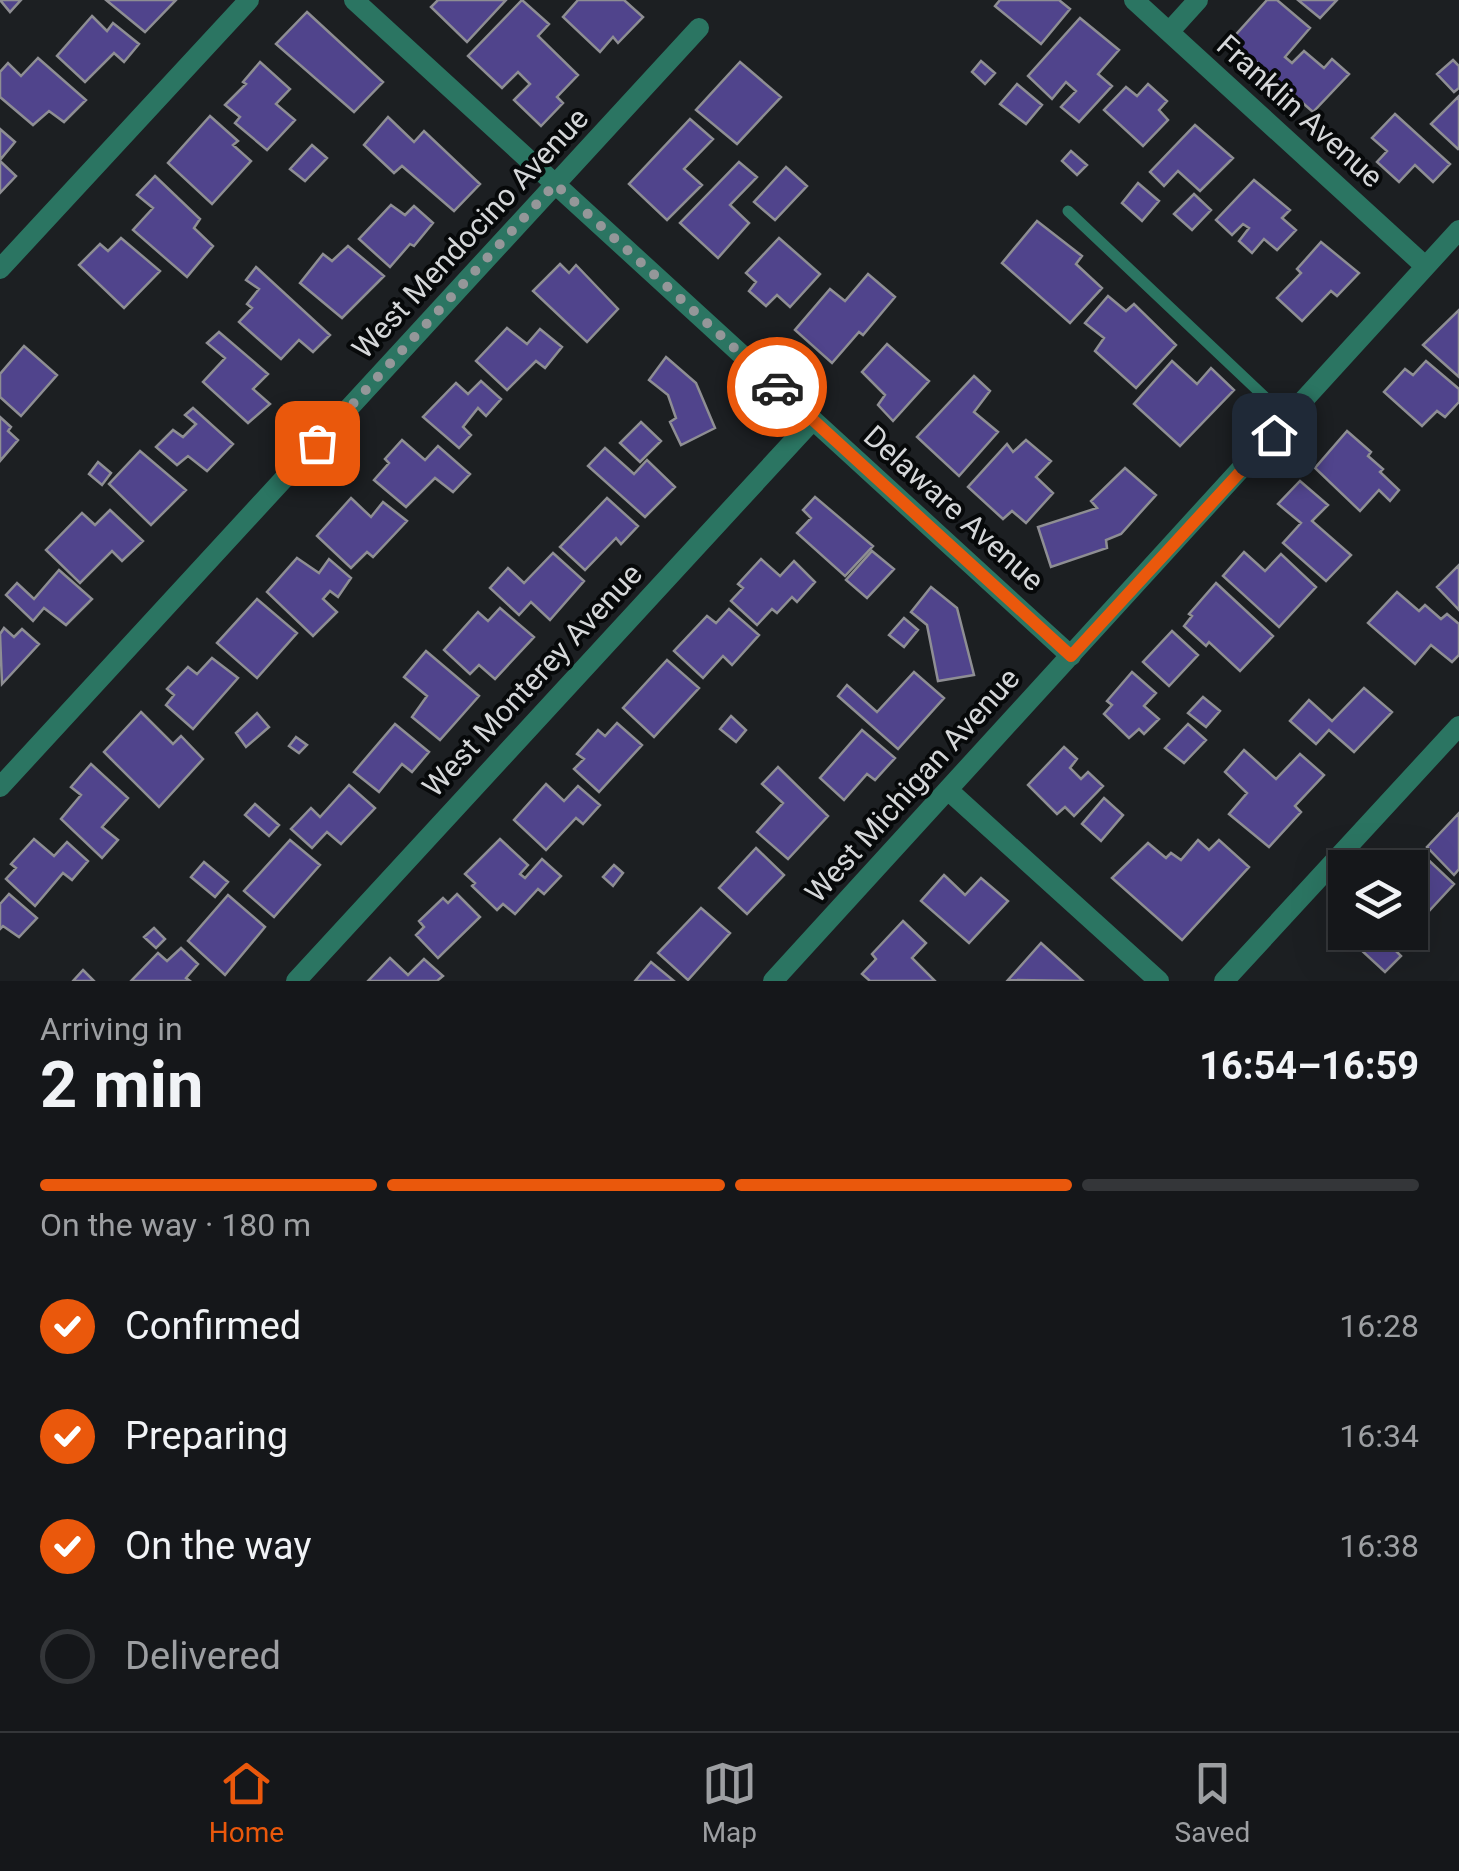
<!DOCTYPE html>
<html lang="en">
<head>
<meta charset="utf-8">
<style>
  body { margin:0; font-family:Roboto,sans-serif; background:#1e2023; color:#f1f3f6; height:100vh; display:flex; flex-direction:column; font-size:38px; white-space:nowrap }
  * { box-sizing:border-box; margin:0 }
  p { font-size:32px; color:#9d9fa2 }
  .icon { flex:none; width:55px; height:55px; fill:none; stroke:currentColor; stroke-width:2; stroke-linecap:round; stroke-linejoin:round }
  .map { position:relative; height:981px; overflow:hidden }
  .side { display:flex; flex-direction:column; background:#15171a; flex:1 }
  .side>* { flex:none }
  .fabs { position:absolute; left:1328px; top:850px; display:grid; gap:20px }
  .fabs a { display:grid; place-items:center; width:100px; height:100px; border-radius:0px; background:#15171a; box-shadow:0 10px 40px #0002,0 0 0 2px #343639; font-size:50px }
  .pin { position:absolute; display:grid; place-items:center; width:85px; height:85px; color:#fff; margin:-42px; border-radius:20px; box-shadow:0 5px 15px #0006 }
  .courier { position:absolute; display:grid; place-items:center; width:100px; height:100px; margin:-50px; border:8px solid #ea580c; border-radius:50%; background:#fff; color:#222; box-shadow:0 2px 12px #0007 }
  .head em { font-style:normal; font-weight:700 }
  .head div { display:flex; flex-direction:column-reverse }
  .head { display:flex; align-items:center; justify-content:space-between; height:170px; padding:0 40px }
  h1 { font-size:65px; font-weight:700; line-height:75px }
  .bar { display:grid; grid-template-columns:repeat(4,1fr); gap:15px 10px; align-content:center; height:120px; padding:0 40px }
  .bar i { height:12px; border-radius:8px; background:#343639 }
  .bar .selected { background:#ea580c }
  .bar p { grid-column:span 4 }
  ol { padding:0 40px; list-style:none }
  li { display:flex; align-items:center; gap:30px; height:110px }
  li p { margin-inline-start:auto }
  li .icon { padding:10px; border-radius:50%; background:#ea580c; color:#fff; stroke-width:4 }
  li:last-child { color:#9d9fa2 }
  li i { width:55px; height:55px; border:5px solid #343639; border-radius:50% }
  .tab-bar { display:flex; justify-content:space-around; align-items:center; height:140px; border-top:2px solid #343639; background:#15171a; font-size:28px; color:#9d9fa2 }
  .tab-bar a { display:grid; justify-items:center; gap:5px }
  .tab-bar .selected { color:#ea580c }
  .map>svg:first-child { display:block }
  .building { fill:#50448c; stroke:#8e8e93; stroke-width:2.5 }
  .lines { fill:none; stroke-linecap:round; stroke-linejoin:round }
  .service { stroke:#2b7562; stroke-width:11 }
  .minor { stroke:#2b7562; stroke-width:20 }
  .done { stroke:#949799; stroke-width:10; stroke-dasharray:0 18 }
  .route { stroke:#ea580c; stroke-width:12 }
  .labels { text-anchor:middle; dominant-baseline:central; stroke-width:8; stroke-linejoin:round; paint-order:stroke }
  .street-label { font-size:30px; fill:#d5d7d9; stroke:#07090a }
</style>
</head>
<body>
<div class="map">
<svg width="1459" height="981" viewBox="0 0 1459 981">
  <rect width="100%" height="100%" fill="#1c1f22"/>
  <path class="building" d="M0 0H21L10 12Z
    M106 0H176L145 32Z
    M438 0H506L467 42 431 7Z
    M522 0 549 24 538 36 578 75 557 97 563 103 541 126 514 100 530 84 518 72 502 88 468 56Z
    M624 0 643 17 618 43 613 37 600 52 563 17 578 0Z
    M1000 0H1059L1070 9 1041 44 995 6Z
    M1267 0H1277L1310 28 1285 57 1292 63 1304 51 1324 68 1332 59 1349 74 1313 112 1231 40Z
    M1298 0H1337L1320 18Z
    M307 12 383 82 354 112 276 44Z
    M92 16 107 31 113 23 139 44 124 62 114 53 85 82 57 56Z
    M1080 18 1119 50 1098 74 1112 86 1079 122 1061 107 1076 91 1066 82 1052 99 1028 76Z
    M38 58 86 100 64 122 49 111 33 125 0 97V72L8 63 21 76Z
    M1453 60 1459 66V88L1454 92 1437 74Z
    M981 61 995 73 985 84 972 72Z
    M260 62 290 89 276 104 295 120 267 150 235 123 240 117 225 105 246 84 243 82Z
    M740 62 781 97 737 144 696 110Z
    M1017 84 1042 105 1026 124 1000 104Z
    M1148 84 1167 101 1159 110 1168 120 1143 146 1104 110 1126 87 1137 96Z
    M1459 96V148L1458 149 1431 124Z
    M1395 114 1450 164 1433 182 1415 165 1399 182 1377 162 1387 151 1372 138Z
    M210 116 238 141 233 145 251 161 212 204 168 163Z
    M388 117 414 142 424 131 480 184 454 211 402 166 394 173 364 145Z
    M690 119 713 139 684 169 702 185 667 220 629 184Z
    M1195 125 1233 158 1200 191 1178 171 1164 186 1150 172Z
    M0 129 15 142 0 160Z
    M312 145 327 158 305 181 290 169Z
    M1071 151 1087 165 1077 175 1062 161Z
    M0 161 16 176 0 193Z
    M739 162 757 177 730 205 749 223 718 258 680 223Z
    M786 167 807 186 775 220 754 202Z
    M155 176 200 219 194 228 213 246 187 277 133 230 153 208 137 195Z
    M1254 180 1290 210 1282 218 1296 230 1277 250 1264 239 1252 253 1239 241 1249 228 1243 224 1232 235 1216 220Z
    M1138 183 1159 201 1142 221 1122 203Z
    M1194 194 1211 210 1192 230 1174 214Z
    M391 205 405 215 414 206 433 223 414 246 410 244 390 267 359 239Z
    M1037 221 1082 256 1076 264 1102 288 1070 323 1002 263Z
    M121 238 160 271 124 308 79 265 100 244 108 251Z
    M779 238 820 274 790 307 777 295 766 306 749 291 756 282 746 273Z
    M1321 242 1359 273 1337 296 1331 291 1302 321 1277 298 1301 273 1297 269Z
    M348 246 384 276 342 318 300 283 323 254 332 261Z
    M560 264 569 273 576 265 618 309 587 342 533 291Z
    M256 267 330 335 313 352 299 340 281 359 239 322 252 308 247 304 259 289 246 280Z
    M868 274 895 297 863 335 859 332 832 363 795 330 830 289 845 301Z
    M1108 296 1126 311 1134 304 1176 345 1136 388 1095 351 1104 338 1085 323Z
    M1459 310V377L1423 345Z
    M507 328 527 344 540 329 562 347 545 368 536 361 507 390 476 361Z
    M219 332 268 374 253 389 270 404 248 423 203 382 225 358 207 343Z
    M887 344 929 381 893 421 878 405 885 395 862 372Z
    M24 346 57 375 21 416 0 397V374Z
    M666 357 696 383 715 428 681 445 670 422 676 418 668 395 649 380Z
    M1172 361 1197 384 1211 368 1234 390 1180 446 1134 404Z
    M1426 361 1459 389V402L1445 417 1437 411 1422 426 1384 392 1405 369 1413 375Z
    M974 376 990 391 974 412 998 432 959 476 917 437Z
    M481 381 501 399 486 416 478 408 463 427 471 435 459 448 423 417 456 383 468 394Z
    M193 408 233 444 207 471 188 456 177 465 156 447 173 430 183 437 196 424 185 415Z
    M0 417 11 427 8 431 18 440 0 461Z
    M641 422 661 441 640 462 620 443Z
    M1347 431 1371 452 1368 456 1383 469 1380 472 1399 490 1390 501 1379 490 1360 511 1315 468Z
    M402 440 425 460 438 446 470 474 453 492 435 478 406 507 374 480 389 463 385 459Z
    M1026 440 1051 461 1036 477 1053 493 1026 523 1012 511 1003 519 968 487 1007 444 1013 452Z
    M605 448 634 474 647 460 675 487 645 517 588 466Z
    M140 451 186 490 151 525 109 484Z
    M98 462 111 473 102 485 89 474Z
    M1125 468 1156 495 1121 534 1106 540 1107 548 1051 567 1038 527 1097 508 1091 501Z
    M1300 481 1328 505 1312 521 1351 555 1326 581 1283 543 1301 523 1278 504Z
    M815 497 873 546 845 576 797 533 811 518 803 510Z
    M351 498 371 517 383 502 407 521 373 557 367 552 351 568 317 536Z
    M607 498 638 526 621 544 616 538 585 570 560 547Z
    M110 510 143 541 122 561 112 551 80 583 46 550 82 513 95 525Z
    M872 551 894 569 867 598 846 580Z
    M1244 552 1265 571 1281 554 1316 587 1279 627 1223 576Z
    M553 553 584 581 550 620 531 602 519 615 490 588 508 568 524 583Z
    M297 558 319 573 329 559 351 578 338 597 330 591 323 599 337 612 313 636 267 592Z
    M761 559 780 576 794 561 815 582 797 602 792 597 777 613 772 609 757 625 731 601 743 588 738 584Z
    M1459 565V610L1437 587Z
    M59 570 92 599 66 625 44 608 33 621 6 595 17 583 34 599Z
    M1216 583 1273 636 1240 671 1209 642 1206 646 1184 626 1192 616 1189 614Z
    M931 587 957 608 974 675 938 681 927 625 911 612Z
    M1397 592 1419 611 1425 605 1441 619 1447 614 1459 624V655L1452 662 1431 645 1415 664 1368 623Z
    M257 599 297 633 257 678 217 643Z
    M500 608 534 637 495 679 479 665 470 674 444 650 478 612 488 621Z
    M729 609 759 635 732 665 723 656 703 678 674 651 707 616 716 623Z
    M904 618 918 630 904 647 889 635Z
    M4 628 14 637 22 629 39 644 2 684 0 634Z
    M1172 631 1198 655 1169 686 1143 662Z
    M426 651 479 696 440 740 412 717 427 696 404 677Z
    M212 658 238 678 193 729 166 705 174 695 167 689 188 667 197 674Z
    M667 660 699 688 654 737 623 708Z
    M914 672 944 698 898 749 838 696 847 685 877 712Z
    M1132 672 1156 693 1144 706 1159 719 1144 734 1139 729 1129 738 1104 714 1112 705 1107 701Z
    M1364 688 1392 712 1354 752 1329 730 1316 744 1290 721 1309 700 1332 721Z
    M1203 697 1220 711 1206 727 1188 713Z
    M141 712 173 744 181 736 203 759 159 807 104 752Z
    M257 713 269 727 246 747 236 733Z
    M731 716 746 730 736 742 720 729Z
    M617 723 642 745 599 792 574 769 584 759 577 754 598 730 605 736Z
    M395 724 429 752 412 772 402 764 379 792 354 772Z
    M1188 724 1206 740 1184 763 1165 748Z
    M862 730 895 758 875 780 867 774 844 800 820 778Z
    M296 737 307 745 299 753 289 746Z
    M1064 747 1077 759 1070 768 1081 779 1088 772 1103 786 1074 816 1065 807 1057 814 1028 785Z
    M1244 750 1276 779 1300 754 1324 775 1295 806 1301 812 1269 847 1229 814 1247 793 1225 772Z
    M91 764 128 798 102 827 118 840 102 858 61 819 81 795 71 787Z
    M778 767 828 816 788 859 757 832 783 803 762 784Z
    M546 784 564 801 578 786 600 805 583 824 576 818 546 850 514 820Z
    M349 785 375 808 341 844 327 832 312 848 291 829 311 808 320 817Z
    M1104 798 1123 815 1101 841 1082 824Z
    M255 804 279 825 269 836 245 815Z
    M1459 813V869L1454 875 1427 847Z
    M34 839 54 856 67 842 88 861 72 880 63 873 35 906 6 879 16 868 11 864Z
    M500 839 528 865 520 874 525 878 542 859 561 876 544 894 538 889 515 914 503 904 497 910 472 886 475 883 465 874Z
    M290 840 320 865 274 917 244 891Z
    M1198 840 1209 850 1219 840 1249 867 1182 940 1112 878 1148 843 1166 858 1171 853 1181 860Z
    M756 848 784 875 747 914 719 888Z
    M1421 853 1454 884 1418 923 1410 915 1408 868Z
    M204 862 228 882 215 897 191 877Z
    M614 865 623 873 613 886 603 877Z
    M944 875 965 895 981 878 1008 901 969 943 921 901Z
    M9 894 37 918 19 937 3 926 0 929V904Z
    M457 894 480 917 438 958 416 935 424 927 419 921 443 898 448 903Z
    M228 895 265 927 225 975 188 941Z
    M701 908 730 933 688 980 658 953Z
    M903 921 926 943 912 958 935 981H870L862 974 876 959 872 954Z
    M154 928 165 939 156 948 144 937Z
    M1353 932H1400L1389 944 1401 956 1385 972 1348 938Z
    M1041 943 1083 981 1008 980Z
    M181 948 198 964 186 978 190 981H131L158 953 167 961Z
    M390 958 408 975 424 959 443 976 437 981H368Z
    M651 962 674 981H635Z
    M83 970 94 981H73Z"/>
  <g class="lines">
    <path class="service" d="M1068 211 1288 419"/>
    <path class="minor" d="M354 0 1071 656
      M1134 0 1425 266
      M1169 32 1198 0
      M0 269 249 0
      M0 787 699 28
      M948 790 1159 981
      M296 981 813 420
      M773 981 1459 230
      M1224 981 1459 726"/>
  </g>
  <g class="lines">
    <path class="done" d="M317 443 555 184 777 387"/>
    <path class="route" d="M777 387 1071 656 1274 435"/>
  </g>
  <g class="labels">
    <g class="street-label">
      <text transform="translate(1300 111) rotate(42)">Franklin Avenue</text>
      <text transform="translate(470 233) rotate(-47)">West Mendocino Avenue</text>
      <text transform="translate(954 508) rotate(42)">Delaware Avenue</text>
      <text transform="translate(532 680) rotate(-47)">West Monterey Avenue</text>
      <text transform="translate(912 785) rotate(-48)">West Michigan Avenue</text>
    </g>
  </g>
</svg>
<div class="fabs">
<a><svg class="icon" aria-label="layers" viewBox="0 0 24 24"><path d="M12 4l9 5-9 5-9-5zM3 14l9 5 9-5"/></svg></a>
</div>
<div class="pin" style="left:317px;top:443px;background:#ea580c"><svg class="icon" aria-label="bag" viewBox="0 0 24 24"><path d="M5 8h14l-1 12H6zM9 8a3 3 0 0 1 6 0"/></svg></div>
<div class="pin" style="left:1274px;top:435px;background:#1f2937"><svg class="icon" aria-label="home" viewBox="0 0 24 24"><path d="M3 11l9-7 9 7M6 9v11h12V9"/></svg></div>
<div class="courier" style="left:777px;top:387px"><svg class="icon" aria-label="car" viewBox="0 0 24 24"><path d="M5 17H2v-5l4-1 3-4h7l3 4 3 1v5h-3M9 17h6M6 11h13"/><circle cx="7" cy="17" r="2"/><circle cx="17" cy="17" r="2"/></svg></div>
</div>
<section class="side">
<div class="head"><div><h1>2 min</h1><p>Arriving in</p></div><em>16:54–16:59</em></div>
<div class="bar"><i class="selected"></i><i class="selected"></i><i class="selected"></i><i></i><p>On the way · 180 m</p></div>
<ol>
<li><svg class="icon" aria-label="check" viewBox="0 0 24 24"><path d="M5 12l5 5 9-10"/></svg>Confirmed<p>16:28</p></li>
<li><svg class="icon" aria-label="check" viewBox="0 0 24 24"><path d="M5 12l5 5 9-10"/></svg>Preparing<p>16:34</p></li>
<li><svg class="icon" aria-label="check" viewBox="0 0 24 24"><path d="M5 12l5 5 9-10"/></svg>On the way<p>16:38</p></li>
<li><i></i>Delivered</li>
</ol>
</section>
<nav class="tab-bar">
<a class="selected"><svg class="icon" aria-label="home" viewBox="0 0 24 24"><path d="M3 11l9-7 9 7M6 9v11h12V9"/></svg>Home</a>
<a><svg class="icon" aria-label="map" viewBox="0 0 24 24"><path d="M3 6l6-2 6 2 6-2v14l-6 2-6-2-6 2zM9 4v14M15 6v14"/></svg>Map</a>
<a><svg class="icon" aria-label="saved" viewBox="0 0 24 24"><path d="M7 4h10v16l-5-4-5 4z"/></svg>Saved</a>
</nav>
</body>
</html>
